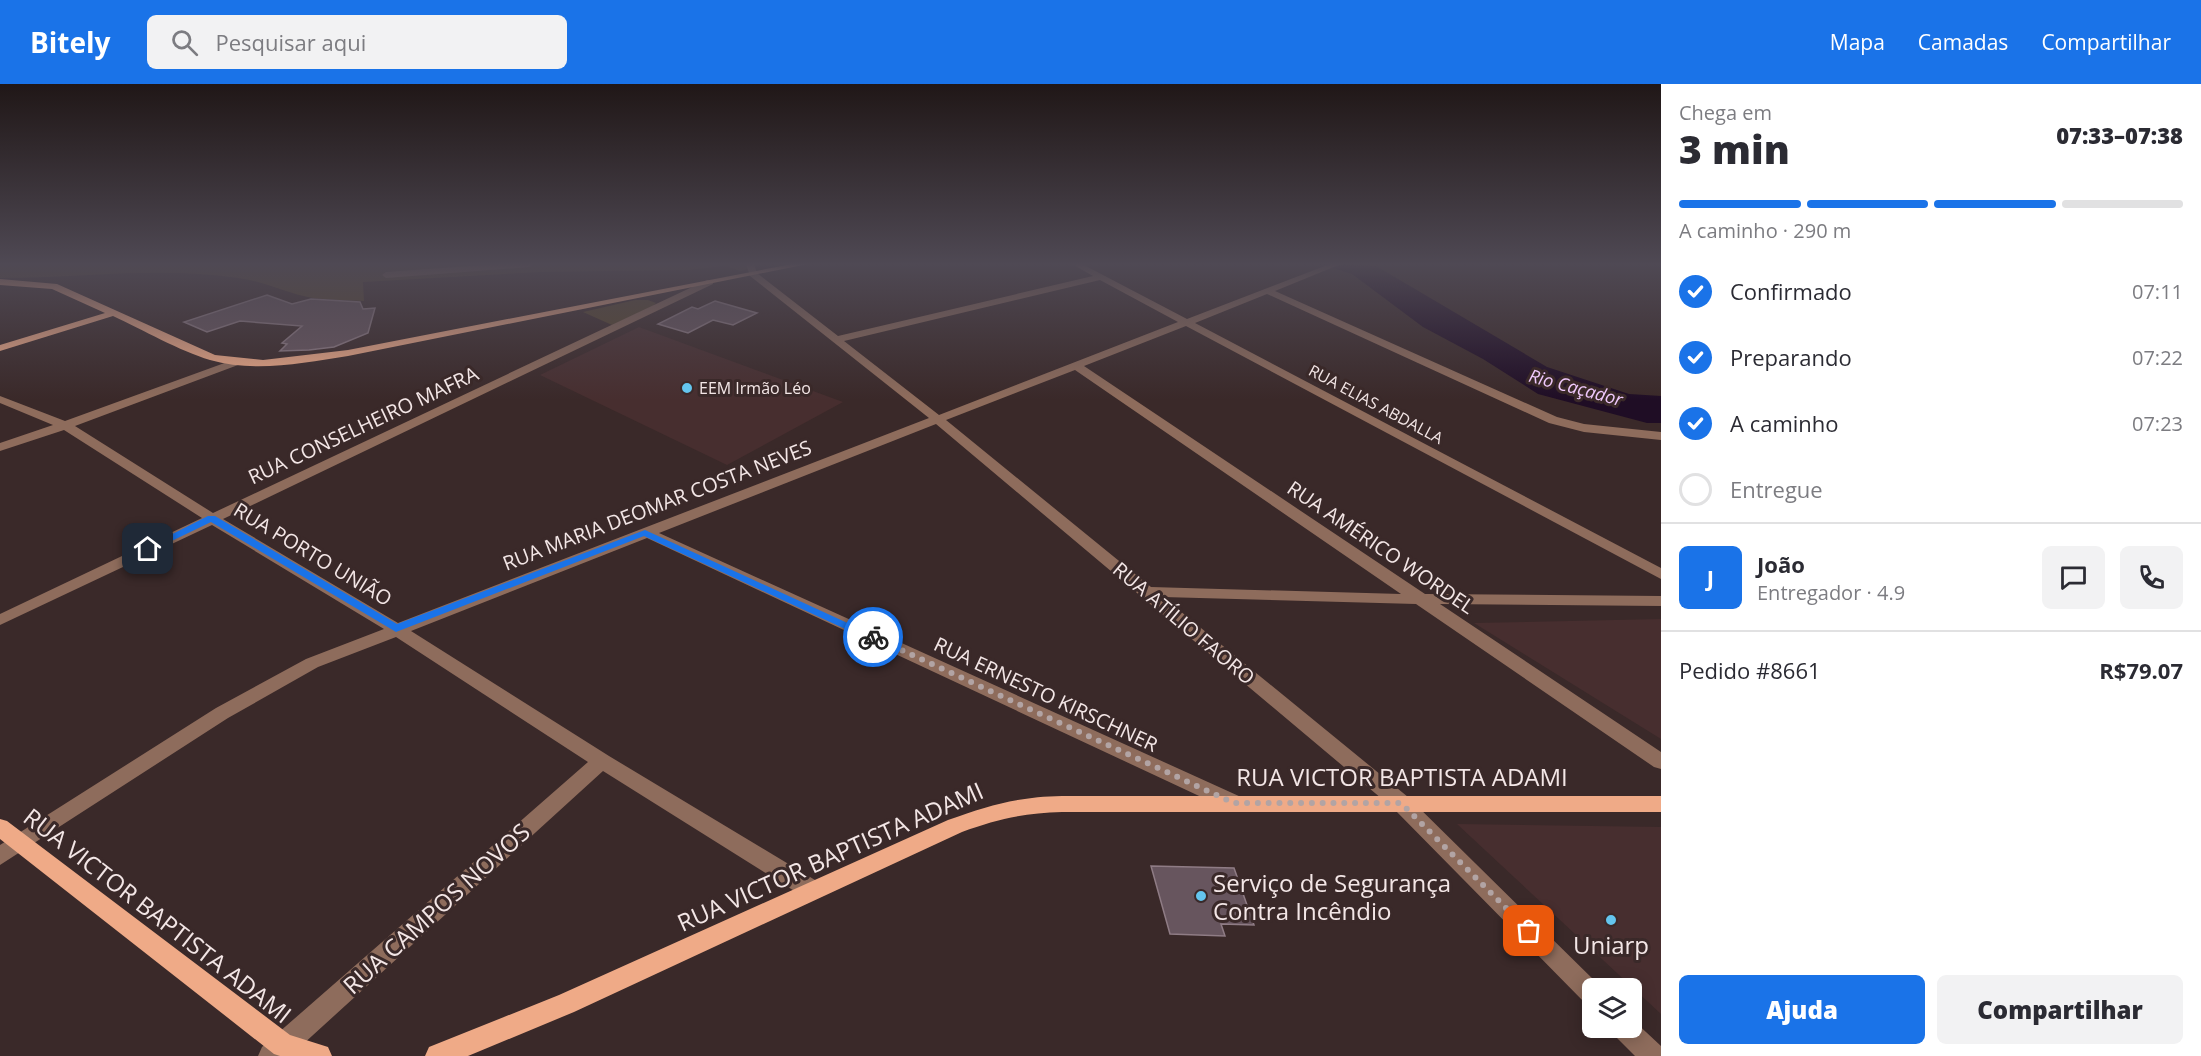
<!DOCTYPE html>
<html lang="pt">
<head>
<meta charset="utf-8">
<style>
  body { margin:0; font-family:"Open Sans",sans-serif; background:#f2f2f3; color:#2b2b33; height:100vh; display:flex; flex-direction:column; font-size:22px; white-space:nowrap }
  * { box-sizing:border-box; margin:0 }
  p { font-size:20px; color:#7c7c81 }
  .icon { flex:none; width:33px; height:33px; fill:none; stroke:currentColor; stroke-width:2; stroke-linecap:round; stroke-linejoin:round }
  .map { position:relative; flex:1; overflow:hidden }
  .drawer { display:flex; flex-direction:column; background:#fff; width:540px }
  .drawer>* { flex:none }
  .buttons { position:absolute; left:1582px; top:894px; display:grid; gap:12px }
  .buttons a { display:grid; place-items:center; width:60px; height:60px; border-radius:9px; background:#fff; box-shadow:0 3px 15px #0003; font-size:30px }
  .pin { position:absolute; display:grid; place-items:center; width:51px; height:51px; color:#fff; margin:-26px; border-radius:12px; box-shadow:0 3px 9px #0006 }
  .courier { position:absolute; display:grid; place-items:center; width:60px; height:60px; margin:-30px; border:4px solid #1a73e8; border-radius:50%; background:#fff; color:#222; box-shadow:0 2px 8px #0007 }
  .headline em { font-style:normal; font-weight:800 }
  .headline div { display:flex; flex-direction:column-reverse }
  .headline { display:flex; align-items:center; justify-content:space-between; height:102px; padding:0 18px }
  h1 { font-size:39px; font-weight:800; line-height:45px }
  .bar { display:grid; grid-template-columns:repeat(4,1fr); gap:9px 6px; align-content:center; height:72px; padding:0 18px }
  .bar i { height:8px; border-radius:4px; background:#e1e1e2 }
  .bar .active { background:#1a73e8 }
  .bar p { grid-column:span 4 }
  .line { display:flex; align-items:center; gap:15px; padding:0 18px; border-top:2px solid #e1e1e2 }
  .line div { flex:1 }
  .round { display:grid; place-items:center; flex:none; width:63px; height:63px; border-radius:9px; background:#f2f2f3 }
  ol { padding:0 18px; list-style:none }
  li { display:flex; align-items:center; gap:18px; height:66px }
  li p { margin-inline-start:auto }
  li .icon { padding:6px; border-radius:50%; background:#1a73e8; color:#fff; stroke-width:4 }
  li:last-child { color:#7c7c81 }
  li i { width:33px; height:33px; border:3px solid #e1e1e2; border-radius:50% }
  .button { display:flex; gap:12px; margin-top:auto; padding:12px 18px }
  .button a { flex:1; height:69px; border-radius:9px; background:#1a73e8; color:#fff; font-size:24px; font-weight:800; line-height:69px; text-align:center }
  .button a+a { background:#f2f2f3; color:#2b2b33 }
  header { display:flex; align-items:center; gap:36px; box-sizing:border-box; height:84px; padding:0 30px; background:#1a73e8; color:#fff }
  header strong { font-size:28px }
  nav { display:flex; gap:33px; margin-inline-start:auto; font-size:21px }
  .search { width:420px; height:54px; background:#f2f2f3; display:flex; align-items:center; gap:15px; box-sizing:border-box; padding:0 21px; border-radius:9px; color:#7c7c81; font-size:22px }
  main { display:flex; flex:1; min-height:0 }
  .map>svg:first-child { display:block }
  .built { fill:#472e2f }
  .green { fill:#56452c }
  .water { fill:#1f0d25 }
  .building { fill:#67555e; stroke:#8f7c85; stroke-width:1.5 }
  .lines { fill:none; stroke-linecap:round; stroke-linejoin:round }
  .minor { fill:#8e6c5c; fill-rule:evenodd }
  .major { fill:#efaa87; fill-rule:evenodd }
  .route { fill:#1a73e8 }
  .done { stroke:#b2a4a4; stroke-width:6; stroke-dasharray:0 10.8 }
  .poi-dot { fill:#64c5ee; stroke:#3a2929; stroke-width:2 }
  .labels { text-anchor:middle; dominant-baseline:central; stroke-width:6; stroke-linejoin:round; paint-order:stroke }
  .far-poi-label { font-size:16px; fill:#f3e6e6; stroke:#3a2929; text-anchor:start }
  .far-street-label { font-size:16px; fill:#f3e6e6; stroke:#3a2929 }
  .far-water-label { font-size:18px; font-style:italic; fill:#efc8fc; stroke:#3a2929 }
  .street-label { font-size:20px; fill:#f3e6e6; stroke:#3a2929 }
  .near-street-label { font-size:24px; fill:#f3e6e6; stroke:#3a2929 }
  .near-poi-label { font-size:24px; fill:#f3e6e6; stroke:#3a2929; text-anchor:start }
</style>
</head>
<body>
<header>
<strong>Bitely</strong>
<div class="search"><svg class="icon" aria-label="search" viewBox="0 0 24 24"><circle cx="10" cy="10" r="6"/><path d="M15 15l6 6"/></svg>Pesquisar aqui</div>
<nav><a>Mapa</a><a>Camadas</a><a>Compartilhar</a></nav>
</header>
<main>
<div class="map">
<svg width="1661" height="972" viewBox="0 0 1661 972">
  <rect width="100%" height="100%" fill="#3a2929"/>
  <path class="built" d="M639 243 843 318 727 381 540 291Z
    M1661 535V655L1474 539Z
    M1457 740 1661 743V930Z"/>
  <path class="green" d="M0 180H762L741 187 725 182 688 186 540 188 363 198 364 217C347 216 330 216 313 214 288 210 264 197 238 194 159 182 79 194 0 194Z
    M635 216H648L656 219 652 223 612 241 583 228Z"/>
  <path class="water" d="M1320 180 1376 182 1547 283 1629 310 1661 312V339H1647L1538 310 1483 275 1423 243 1352 190Z"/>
  <path class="building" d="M267 211 292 220 311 215 360 218 363 225 375 224 368 249 334 263 309 266 280 267 287 260 282 259 302 242 240 237 207 248 184 238Z
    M715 217 757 229 733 241 713 236 688 249 658 240 692 223 698 225Z
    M1151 782 1234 784 1254 841 1221 840 1225 852 1170 850Z"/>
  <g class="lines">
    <path class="minor" d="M498 180H534L530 183 386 194 382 191 386 188Z
      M746 180H754L757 189 838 252 1093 192 1072 180H1082L1187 235 1330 180H1341L1275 207 1557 333 1584 340 1661 348V356L1584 348 1549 339 1267 210 1195 239 1661 484V495L1186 242 1084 282 1425 510 1661 512V522L1440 520 1661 668V685L1654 683 1416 520 1163 513 1408 713 1601 903 1602 904H1593V923L1585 919 1394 725 936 340 659 449 1241 713 1244 719 1241 725 1234 727 1227 725 647 454 411 547 609 672 820 799 823 806 820 813 812 816 804 813 603 687 290 972H258L262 963 588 678 396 553 318 583 228 634 0 781V761L216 624 306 575 384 545 212 441 0 541V530L202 434 64 346 0 367V359L53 341 0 319V312L65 337 230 277H238V281L75 342 213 429 707 196H713V200L223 435 398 539 929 334 750 192ZM1100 196 1178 238 939 331 844 257ZM1075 286 1401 510 1151 503 946 336Z
      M1632 935 1661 962V972H1635L1616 953 1613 944H1632Z"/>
    <path class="major" d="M792 180H808L348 272C303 279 255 289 210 276 180 267 143 246 113 232L0 267V261L105 229 52 205 0 201V195L57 200 215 271 263 276 348 266Z
      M1062 712H1661V728H1062C1025 729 997 735 962 748L574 928 468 972H425L429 963 559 911 948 736C990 721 1017 713 1062 712Z
      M0 735 7 737 290 951 328 963 332 972H280L274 970 0 755Z"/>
  </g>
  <linearGradient id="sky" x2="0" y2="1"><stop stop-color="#201717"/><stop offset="0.57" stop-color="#4f4954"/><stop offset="1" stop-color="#4f4954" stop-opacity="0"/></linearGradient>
  <rect width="1661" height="316" fill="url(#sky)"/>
  <path class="route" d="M208 432H215L397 540 645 446 878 553 876 556H869L644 452 396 548 211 438 151 467 143 465Z"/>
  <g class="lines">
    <path class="done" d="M873 553 1234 719H1401L1529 847"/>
  </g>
  <g class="poi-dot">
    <circle cx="687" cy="304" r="6"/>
    <circle cx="1201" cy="812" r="6"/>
    <circle cx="1611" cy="836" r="6"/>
  </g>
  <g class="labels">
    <g class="far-poi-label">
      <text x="699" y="304">EEM Irmão Léo</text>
    </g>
    <g class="far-street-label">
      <text transform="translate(1376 320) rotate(28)">RUA ELIAS ABDALLA</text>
    </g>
    <g class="far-water-label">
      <text transform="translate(1576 303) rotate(15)">Rio Caçador</text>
    </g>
    <g class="street-label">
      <text transform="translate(363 341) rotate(-25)">RUA CONSELHEIRO MAFRA</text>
      <text transform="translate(657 421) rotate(-21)">RUA MARIA DEOMAR COSTA NEVES</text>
      <text transform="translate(1381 463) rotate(34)">RUA AMÉRICO WORDEL</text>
      <text transform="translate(313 470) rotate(31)">RUA PORTO UNIÃO</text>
      <text transform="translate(1184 539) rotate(40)">RUA ATÍLIO FAORO</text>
      <text transform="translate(1046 610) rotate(25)">RUA ERNESTO KIRSCHNER</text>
    </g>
    <g class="near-street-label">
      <text x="1402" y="692">RUA VICTOR BAPTISTA ADAMI</text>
      <text transform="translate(830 772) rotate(-24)">RUA VICTOR BAPTISTA ADAMI</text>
      <text transform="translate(436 824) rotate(-42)">RUA CAMPOS NOVOS</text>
      <text transform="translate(158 831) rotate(38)">RUA VICTOR BAPTISTA ADAMI</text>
    </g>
    <g class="near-poi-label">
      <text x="1213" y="798">Serviço de Segurança<tspan x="1213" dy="28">Contra Incêndio</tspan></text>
      <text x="1611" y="860" text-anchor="middle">Uniarp</text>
    </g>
  </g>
</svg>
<div class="buttons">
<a><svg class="icon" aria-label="layers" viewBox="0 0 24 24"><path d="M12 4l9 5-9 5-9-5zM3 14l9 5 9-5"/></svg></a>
</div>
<div class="pin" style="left:1529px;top:847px;background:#ea580c"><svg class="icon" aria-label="bag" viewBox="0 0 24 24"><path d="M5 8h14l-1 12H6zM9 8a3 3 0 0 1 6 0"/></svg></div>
<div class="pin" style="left:148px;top:465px;background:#1f2937"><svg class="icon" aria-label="home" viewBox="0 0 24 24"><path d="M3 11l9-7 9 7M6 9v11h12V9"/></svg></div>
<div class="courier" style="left:873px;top:553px"><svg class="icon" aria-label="bike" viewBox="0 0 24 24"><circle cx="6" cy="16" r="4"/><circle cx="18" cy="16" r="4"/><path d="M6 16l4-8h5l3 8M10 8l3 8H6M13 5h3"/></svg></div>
</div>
<section class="drawer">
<div class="headline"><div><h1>3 min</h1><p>Chega em</p></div><em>07:33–07:38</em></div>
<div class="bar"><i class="active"></i><i class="active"></i><i class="active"></i><i></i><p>A caminho · 290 m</p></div>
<ol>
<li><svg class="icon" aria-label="check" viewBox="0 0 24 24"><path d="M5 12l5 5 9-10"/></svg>Confirmado<p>07:11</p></li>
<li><svg class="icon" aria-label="check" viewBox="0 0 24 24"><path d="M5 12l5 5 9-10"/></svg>Preparando<p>07:22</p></li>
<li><svg class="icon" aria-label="check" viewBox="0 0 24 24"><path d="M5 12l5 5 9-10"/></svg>A caminho<p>07:23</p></li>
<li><i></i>Entregue</li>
</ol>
<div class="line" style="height:108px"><b class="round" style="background:#1a73e8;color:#fff">J</b><div><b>João</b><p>Entregador · 4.9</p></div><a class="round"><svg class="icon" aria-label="chat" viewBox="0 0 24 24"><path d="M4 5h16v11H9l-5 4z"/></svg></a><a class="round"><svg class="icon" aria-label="phone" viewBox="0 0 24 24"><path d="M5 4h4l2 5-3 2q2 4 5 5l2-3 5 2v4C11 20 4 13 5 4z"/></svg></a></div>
<div class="line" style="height:78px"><div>Pedido #8661</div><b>R$79.07</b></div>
<div class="button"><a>Ajuda</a><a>Compartilhar</a></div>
</section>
</main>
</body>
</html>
